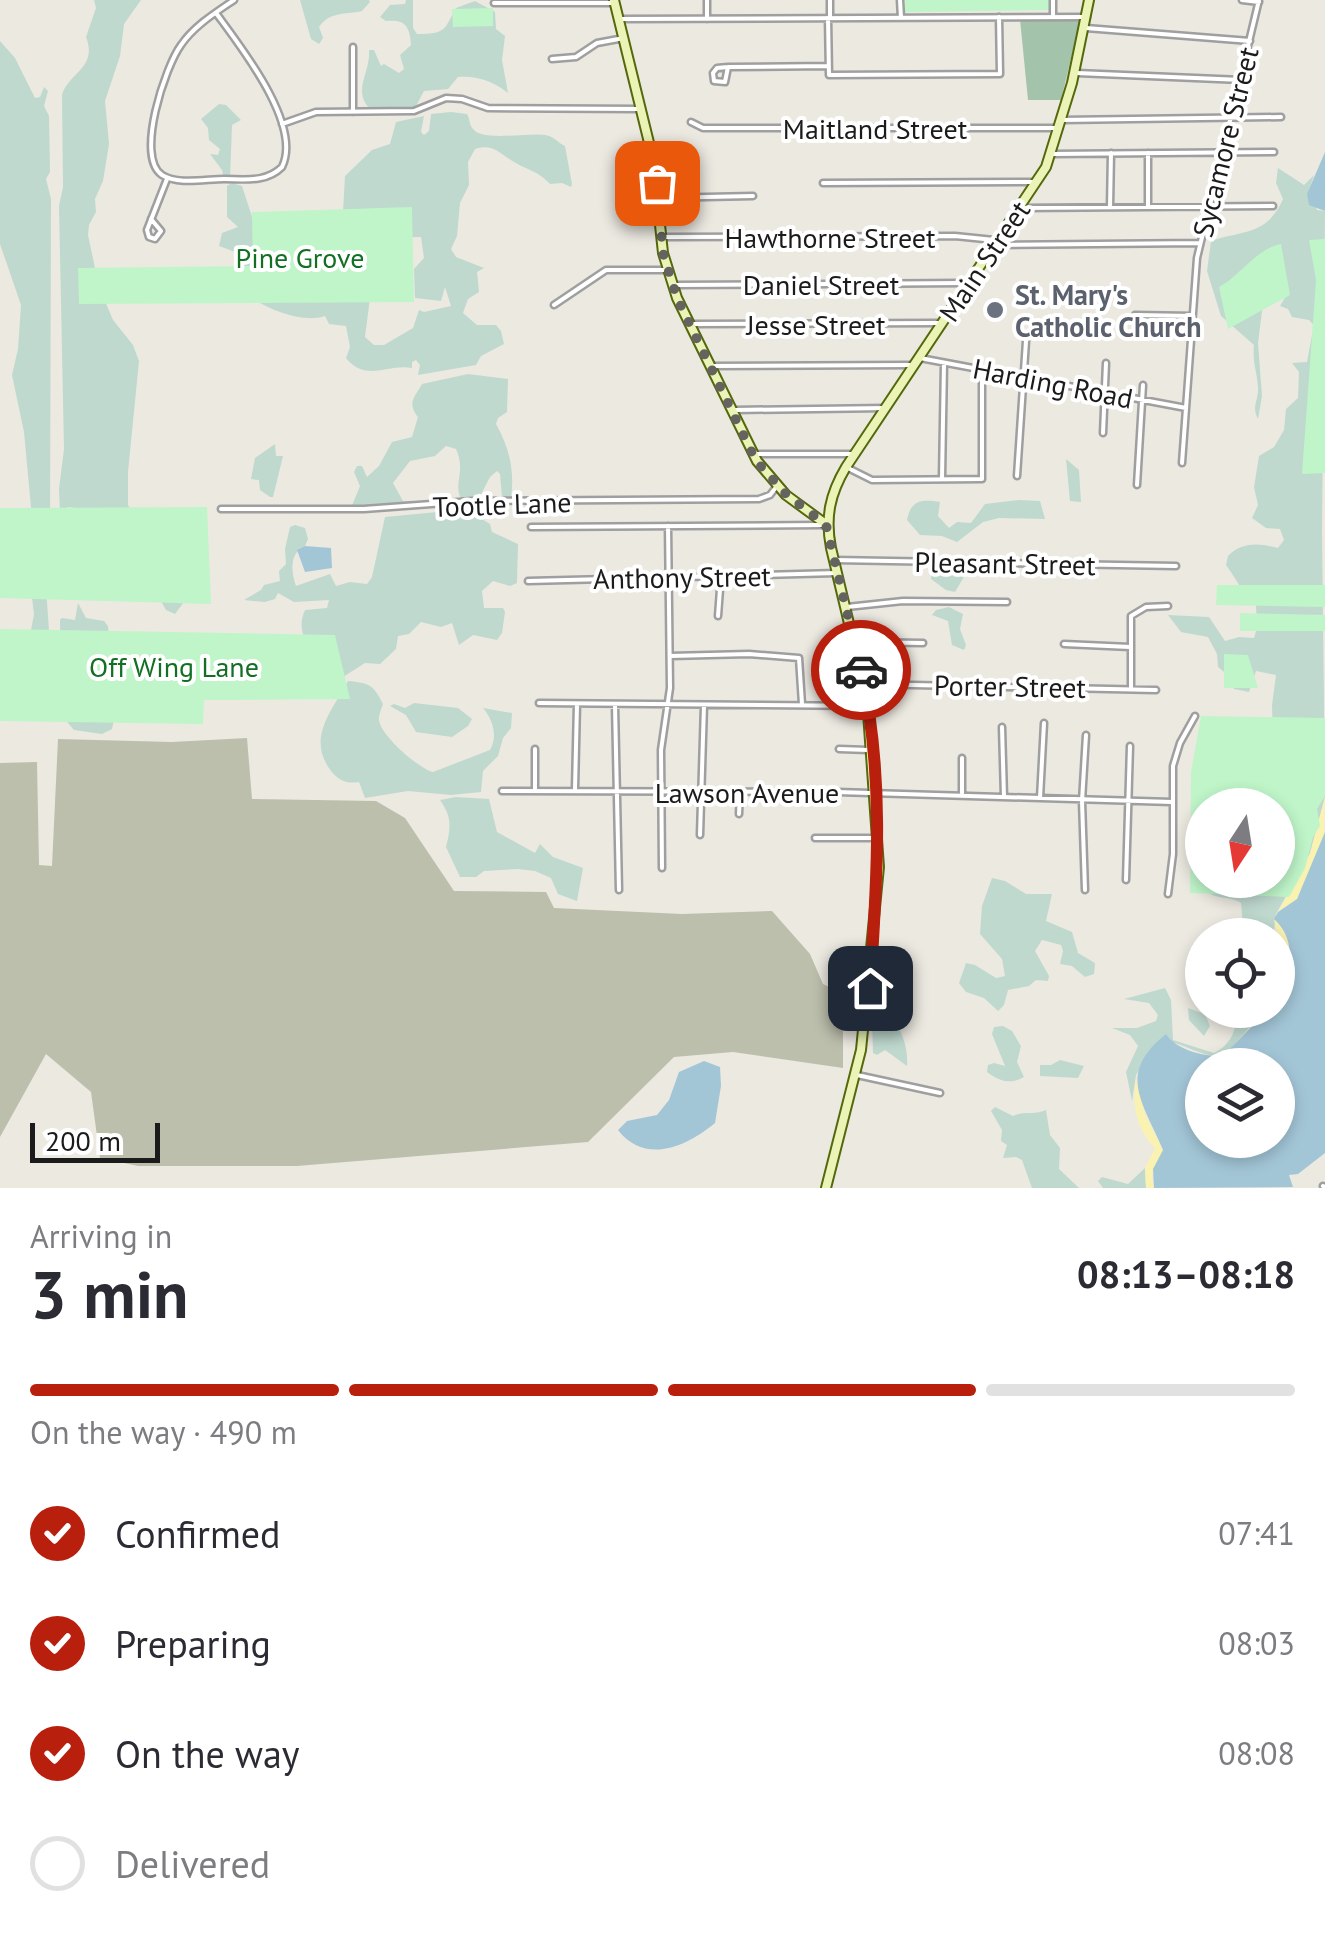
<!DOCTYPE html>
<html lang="en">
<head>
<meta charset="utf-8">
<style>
  body { margin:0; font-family:"PT Sans",sans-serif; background:#f7f7f7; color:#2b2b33; height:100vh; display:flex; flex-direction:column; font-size:38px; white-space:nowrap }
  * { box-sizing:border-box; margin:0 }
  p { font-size:32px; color:#7c7c81 }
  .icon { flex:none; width:55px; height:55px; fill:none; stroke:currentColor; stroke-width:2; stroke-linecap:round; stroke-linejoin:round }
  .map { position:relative; height:1188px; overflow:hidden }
  .sheet { display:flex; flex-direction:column; background:#fff; flex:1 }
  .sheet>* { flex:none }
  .needle { width:65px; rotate:192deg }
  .buttons { position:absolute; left:1185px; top:788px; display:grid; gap:20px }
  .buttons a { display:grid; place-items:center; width:110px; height:110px; border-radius:50%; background:#fff; box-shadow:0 5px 15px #0003; font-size:50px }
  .scale { position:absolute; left:30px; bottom:25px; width:130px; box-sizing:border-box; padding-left:10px; border:5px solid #1b1b1b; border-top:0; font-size:28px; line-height:35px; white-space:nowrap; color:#1b1b1b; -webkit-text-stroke:8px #fff; paint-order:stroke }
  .pin { position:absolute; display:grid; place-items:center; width:85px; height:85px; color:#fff; margin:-42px; border-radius:20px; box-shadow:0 5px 15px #0006 }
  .courier { position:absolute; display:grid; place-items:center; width:100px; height:100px; margin:-50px; border:8px solid #b81f0d; border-radius:50%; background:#fff; color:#222; box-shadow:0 2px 12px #0007 }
  .overview em { font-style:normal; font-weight:600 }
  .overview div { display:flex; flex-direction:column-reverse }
  .overview { display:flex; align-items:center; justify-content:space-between; height:170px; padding:0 30px }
  h1 { font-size:65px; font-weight:600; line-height:75px }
  .bar { display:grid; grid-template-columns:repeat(4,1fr); gap:15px 10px; align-content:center; height:120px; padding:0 30px }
  .bar i { height:12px; border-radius:8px; background:#e1e1e2 }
  .bar .selected { background:#b81f0d }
  .bar p { grid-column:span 4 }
  ol { padding:0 30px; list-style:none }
  li { display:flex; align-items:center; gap:30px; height:110px }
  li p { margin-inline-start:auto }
  li .icon { padding:10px; border-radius:50%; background:#b81f0d; color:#fff; stroke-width:4 }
  li:last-child { color:#7c7c81 }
  li i { width:55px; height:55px; border:5px solid #e1e1e2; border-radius:50% }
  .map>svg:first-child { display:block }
  .construction { fill:#bdbfad }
  .wetland { fill:#bfd9cf }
  .sand { fill:#f9f2b1 }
  .cemetery { fill:#a3c3ab }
  .park { fill:#bff5c9; fill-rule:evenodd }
  .water { fill:#a3c6d7; fill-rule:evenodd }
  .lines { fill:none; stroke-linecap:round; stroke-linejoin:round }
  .minor-casing { stroke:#9f9f9f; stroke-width:9 }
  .secondary-casing { stroke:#54680c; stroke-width:12 }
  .minor { stroke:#fff; stroke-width:4 }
  .secondary { stroke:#ebf4b6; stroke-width:8 }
  .done { stroke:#646360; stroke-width:10; stroke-dasharray:0 18 }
  .route { stroke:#b81f0d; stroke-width:12 }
  .worship-dot { fill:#6b7280; stroke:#fff; stroke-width:4 }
  .labels { text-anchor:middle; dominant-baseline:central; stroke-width:8; stroke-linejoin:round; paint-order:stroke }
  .street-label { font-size:28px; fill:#1b1b1b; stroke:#fff }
  .park-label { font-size:28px; fill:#126f23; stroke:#fff }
  .worship-label { font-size:28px; font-weight:bold; fill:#5b616d; stroke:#fff; text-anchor:start }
</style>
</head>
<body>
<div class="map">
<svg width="1325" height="1188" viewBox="0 0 1325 1188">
  <rect width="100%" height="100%" fill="#ece9e1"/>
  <path class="construction" d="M247 738 252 799 376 801 405 818 454 891 546 892 554 908 682 914 772 911 810 954 823 984 843 994V1068L733 1052 674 1057 588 1142 297 1166H138L100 1158 91 1092 46 1054 0 1137V763L37 762 39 865 52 866 58 739 172 742Z"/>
  <path class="wetland" d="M94 0H141L124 24 120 56 105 101 109 144 103 181 95 199 96 212 89 225 88 235 99 287 113 320 133 345 139 361 128 472V505L184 602 175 614 166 610 158 596 75 508 68 507 60 513 59 489 64 449 59 206 63 187 62 95C69 72 98 68 86 37L96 8Z
    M300 0H369L370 2 362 11C345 15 330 11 319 27L323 38 319 44 311 39Z
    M406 0H413V28L417 34C446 34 444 30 456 8L475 1 495 12 496 29 505 36 502 60 508 93C496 83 478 75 458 77L448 89 424 91 415 108 371 110C351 91 371 73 369 50H374L381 66 384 64 399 73 404 69 400 55 411 45C410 25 404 19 386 21L380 17 390 5 405 4Z
    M0 41 15 58 35 98 40 97 44 87 48 91 44 106 49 116 50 172 46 179 51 199 50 526 33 512 31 507 24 432 12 375 18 349 21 305 0 244Z
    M219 104 226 105 241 120 232 125 230 179H224L222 170 210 154 218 155 220 149 209 140 208 128 201 119Z
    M451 112 467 114C470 119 469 124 473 129 482 142 530 132 545 135 554 136 558 143 565 146L572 184 571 187 562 183 550 184C537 170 529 171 514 162 499 153 493 143 475 149L468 162 469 185 460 203 457 236 451 249 456 257 484 268 477 272 479 292 468 299 463 313 477 325H496L501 331 504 344 481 356 476 365 418 375 420 365 416 360 412 362V368C388 363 366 383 346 358L350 347 346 326 329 324 325 316C306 323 274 312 257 301L238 253 219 246 222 233 238 227 227 217V186L232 183 242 186 255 226 370 298 365 337 374 345H384L413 328 419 310 424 312 451 306 445 287 441 301 415 298 414 269 424 258 421 237 384 238 343 212 345 176 372 150 390 144 396 122 424 116 421 132 424 135 429 131 431 114Z
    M1278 168 1304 185 1314 175 1309 190 1317 210 1325 211 1322 532 1325 797 1310 854 1276 914 1274 931 1253 934 1243 927 1241 903C1226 893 1208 904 1202 880H1278L1272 705 1276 675 1256 671 1249 692 1234 689 1228 675 1218 667 1217 654 1208 637 1181 632 1168 615 1209 617 1225 641 1239 637 1254 638 1257 628 1256 605C1241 591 1237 580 1226 565L1228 556C1242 542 1259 543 1278 548L1284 540 1280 529 1266 528 1252 518 1258 505 1254 487 1259 456 1274 447 1284 430 1286 409 1298 398 1299 372 1292 363 1307 362 1314 325 1309 320 1292 317 1288 309 1280 306 1287 294 1263 303 1258 343 1262 396 1258 419C1251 406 1259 400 1258 387 1257 372 1252 361 1254 345L1221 316 1207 271 1211 241C1242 230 1267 236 1283 199L1276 183Z
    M468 374 508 379 507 412 498 418 496 424C509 447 515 471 511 498L502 497 500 474 497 471 490 477 477 502H463C451 485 467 473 456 449L446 446 435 456 410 461 393 483 403 501 439 502 351 508 360 486 354 472 357 466H362L367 477 379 466 392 442 412 437 418 417C407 403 414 398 422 384Z
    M275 444 276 456H283L273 497H270L260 490 259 480 251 479 255 458Z
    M1066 459 1079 470 1081 502 1070 501Z
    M1019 500 1040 501 1045 519 999 518 983 522 957 542 942 536 920 535 907 520C911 500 921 499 940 502L938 516 949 528 957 522 971 523 985 504Z
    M448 511H478L482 519 490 524 492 532 518 544 517 583 510 586 493 581 482 591 484 608H503L505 612 502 633 497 640 473 635 459 645 452 623 441 627 421 622 409 634 398 636 396 649 380 664 365 663 343 677C323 660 291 641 305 610L327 608 329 600 294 602 278 593 275 599 265 602 244 600 261 590 264 585 280 581 279 571 286 564 285 549 290 527 295 525 305 528 308 539 305 546C289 553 291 572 296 586L330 574 336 586 350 582 367 584 372 577 385 517Z
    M957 567 968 570 955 592 946 590 931 579 932 567Z
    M46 587 49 631 30 636 34 614 32 598Z
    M78 603 86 618 104 621 108 626 115 715 112 729 102 734 74 730 61 715 60 620 62 618 75 620Z
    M949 607 963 614 960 629 966 645 964 650 952 645 948 621 932 615 936 610Z
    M348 681C369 683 373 684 383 704 382 707 378 717 379 720 381 736 418 768 433 772L490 750C498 736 493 720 483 708L512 713 511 728 503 738 498 756 483 771 481 792 451 795 408 791 365 798 359 782C347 784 339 781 331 771 306 738 332 711 348 681Z
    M414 703 458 708 472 719 468 726 452 737 416 732 406 715 390 706 394 704 405 708Z
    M456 797 489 799 497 832 535 853 540 844 553 857 583 868 577 901 558 894 551 878 535 871 518 869 484 871 476 877H460L446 847C451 827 452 817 440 800Z
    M992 878 1005 881 1026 894H1052L1046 921 1072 932 1078 953 1095 963 1094 974 1085 977 1072 966 1060 964 1063 951 1061 945 1042 940 1035 951 1049 976 1048 981 1036 980 1029 986 1008 990 1004 1005 998 1011 984 998 966 992 959 983 966 963 975 965 996 978 1005 976 1002 959 980 934 982 906Z
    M1165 988 1171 1000 1173 1040 1214 1053C1231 1045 1239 1028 1234 1010L1263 1012 1225 1055C1202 1060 1178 1038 1158 1041L1136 1075 1132 1101 1126 1072 1138 1046 1130 1035 1112 1028H1137L1156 1021 1158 1015 1149 1003 1124 999Z
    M878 1004C897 1017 909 1043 907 1066L885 1050 877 1055 873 1053 872 1019Z
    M1188 1008 1205 1014 1210 1026 1204 1036 1189 1020Z
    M1003 1026 1012 1031 1021 1046 1017 1062 1024 1077C1010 1085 999 1081 987 1072L988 1065 994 1063 1005 1066 992 1034 994 1027Z
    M1060 1060 1084 1066 1078 1078 1040 1076V1065H1051Z
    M995 1107 1013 1116C1023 1111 1036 1115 1046 1110L1050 1135 1060 1148 1059 1169 1079 1188H1032L1022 1160 1016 1157 1003 1158 1007 1145 1001 1141 1002 1130 991 1111Z
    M1145 1168 1146 1188H1103L1098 1181 1102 1177 1128 1184Z"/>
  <path class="sand" d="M1325 797 1324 838 1297 899 1278 912 1310 853Z
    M1274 919C1292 935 1296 962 1278 981L1281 954Z
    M1136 1080 1145 1114 1163 1150 1152 1176 1154 1188H1146L1145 1168 1155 1148C1137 1130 1131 1105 1136 1080Z"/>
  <path class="cemetery" d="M1020 19 1080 21 1061 100H1028Z"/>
  <path class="park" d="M905 0H1049V10L905 12Z
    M493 8V26L453 27 452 9Z
    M412 207 414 302 79 304 78 268 253 266 252 212Z
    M1325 239V473L1302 474 1316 280 1309 240Z
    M1281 244 1290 295 1228 329 1219 287C1240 276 1257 248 1281 244Z
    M207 507 211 604 0 598V508Z
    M1217 585H1325V607L1216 605Z
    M1240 613 1325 615V631H1240Z
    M0 629 335 635 350 699 204 700 203 724 0 721Z
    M1224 654 1248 655 1258 688H1224Z
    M1201 716 1325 718V796L1317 809 1320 826 1313 837 1305 868 1289 897 1190 893 1191 772ZM1202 805H1278V880H1202Z"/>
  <path class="water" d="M1325 152V211L1309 205 1307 194Z
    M305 546 331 548 332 568 305 572 297 550Z
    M1325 832V1153L1298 1174 1289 1175 1293 1187 1154 1188 1153 1169 1163 1150C1143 1102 1116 1074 1166 1034 1176 1050 1205 1057 1223 1056L1260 1018 1262 1010H1278V981C1296 963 1292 935 1274 919L1278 912 1297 899ZM1202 1065H1278V1140H1202Z
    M704 1061 720 1067 721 1086 715 1123C686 1147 645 1165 618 1130L627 1121 657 1115 669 1100 679 1072Z"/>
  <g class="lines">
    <defs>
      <path id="minor" d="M830 0V18
        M900 0 901 18
        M1053 0V15
        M1242 0 1259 2
        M494 3H615
        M216 13C240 46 303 125 282 167 266 183 244 179 224 179 206 179 178 185 162 175 135 157 165 67 181 45 194 26 215 13 234 0
        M828 18 829 75 1000 74 999 17
        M621 19 1087 17
        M707 19V0
        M1086 28 1250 41
        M353 47V112
        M552 59 576 57 597 43 624 38
        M728 67 725 82 714 81 713 73 717 68 728 67 829 66
        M1077 73 1242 80
        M1062 120 1281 117
        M691 122 703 128H1055
        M282 124 316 112 414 111 446 98 462 99 488 108 641 109
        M1148 153V207
        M1052 154 1274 152
        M823 183 1032 182
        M659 198 753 196
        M1110 207 1111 153
        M1021 208 1273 206
        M151 219 161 231 155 239 149 237 147 230 167 179
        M663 237 955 236 994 240
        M996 245 1200 243
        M675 285 965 283
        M554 305 606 270H667
        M1135 315 1192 316
        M693 324 938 323
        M920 358 1186 408
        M710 366 910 365
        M735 410 886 408
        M1103 433 1106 363
        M755 454H855
        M1182 463 1197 258 1259 0
        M846 467 872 480 982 479V370
        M1017 476 1026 341
        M942 478 944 363
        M1137 485 1143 385
        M221 509H364L472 501 759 499 770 495 777 486
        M531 527 822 525
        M834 560 1176 566
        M528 581 837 573
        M847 607 903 601 1007 602
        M718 616 721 576
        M854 642 923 643
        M1064 644 1130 647
        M670 656 749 654 799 658 802 704
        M866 684 1156 690
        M1131 688V616L1146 607 1168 606
        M539 703 868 706
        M615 705 619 890
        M1002 727 1004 797
        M535 749V789
        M839 749 868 750
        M575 789 577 704
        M502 791 837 792 1172 802
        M962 793V758
        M1040 798 1044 723
        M739 814 740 792
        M700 835 704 705
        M815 838H874
        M662 868 661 750 670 688 668 526
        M1126 880 1130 746
        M1085 890 1082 801 1086 735
        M1168 894 1173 854V766L1180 743 1195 716
        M870 980 900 982
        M857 1075 940 1093
        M1323 1186 1325 1187"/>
      <path id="secondary" d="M614 0 653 159 663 253 677 298 757 461 786 495 827 525
        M826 1188 861 1050 879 867 867 699 831 548C825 517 830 494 846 467L1046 167 1072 83 1089 0"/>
    </defs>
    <use href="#minor" class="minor-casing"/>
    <use href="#secondary" class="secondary-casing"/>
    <use href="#minor" class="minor"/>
    <use href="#secondary" class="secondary"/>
  </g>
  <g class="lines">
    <path class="done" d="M657 183 663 253 677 298 756 461 786 494 826 525 861 670"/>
    <path class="route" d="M861 670C885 775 877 882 870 988"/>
  </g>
  <circle class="worship-dot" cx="995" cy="310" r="10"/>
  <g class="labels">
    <g class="street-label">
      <text x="875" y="128">Maitland Street</text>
      <text transform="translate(1225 142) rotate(-76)">Sycamore Street</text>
      <text x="830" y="237">Hawthorne Street</text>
      <text transform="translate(984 261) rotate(-56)">Main Street</text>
      <text x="821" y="284">Daniel Street</text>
      <text x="816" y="324">Jesse Street</text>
      <text transform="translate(1053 383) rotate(11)">Harding Road</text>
      <text transform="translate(502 504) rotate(-2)">Tootle Lane</text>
      <text transform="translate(1005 563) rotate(1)">Pleasant Street</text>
      <text transform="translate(682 577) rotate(-1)">Anthony Street</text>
      <text transform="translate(1010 686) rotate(1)">Porter Street</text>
      <text x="747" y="792">Lawson Avenue</text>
    </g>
    <g class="park-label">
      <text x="300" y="257">Pine Grove</text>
      <text x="174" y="666">Off Wing Lane</text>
    </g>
    <g class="worship-label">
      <text x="1015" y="294">St. Mary's<tspan x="1015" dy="32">Catholic Church</tspan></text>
    </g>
  </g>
</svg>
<div class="buttons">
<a><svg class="needle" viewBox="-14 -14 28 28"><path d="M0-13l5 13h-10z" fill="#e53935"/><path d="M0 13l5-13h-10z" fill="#7c7c81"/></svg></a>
<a><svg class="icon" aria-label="locate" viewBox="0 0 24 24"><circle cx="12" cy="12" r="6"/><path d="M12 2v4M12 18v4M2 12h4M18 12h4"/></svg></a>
<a><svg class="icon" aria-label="layers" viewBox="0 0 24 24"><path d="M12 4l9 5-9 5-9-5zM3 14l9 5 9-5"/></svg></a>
</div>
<div class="scale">200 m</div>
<div class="pin" style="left:657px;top:183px;background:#ea580c"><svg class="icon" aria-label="bag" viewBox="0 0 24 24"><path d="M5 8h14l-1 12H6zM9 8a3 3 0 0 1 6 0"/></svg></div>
<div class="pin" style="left:870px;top:988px;background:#1f2937"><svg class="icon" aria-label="home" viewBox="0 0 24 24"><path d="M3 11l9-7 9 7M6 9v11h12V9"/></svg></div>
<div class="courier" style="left:861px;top:670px"><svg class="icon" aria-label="car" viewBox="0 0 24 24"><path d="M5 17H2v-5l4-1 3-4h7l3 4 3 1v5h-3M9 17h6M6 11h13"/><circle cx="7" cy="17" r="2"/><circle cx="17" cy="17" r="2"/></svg></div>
</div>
<section class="sheet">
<div class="overview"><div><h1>3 min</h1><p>Arriving in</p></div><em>08:13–08:18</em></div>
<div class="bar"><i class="selected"></i><i class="selected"></i><i class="selected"></i><i></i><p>On the way · 490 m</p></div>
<ol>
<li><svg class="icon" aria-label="check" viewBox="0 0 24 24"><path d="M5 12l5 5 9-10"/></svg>Confirmed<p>07:41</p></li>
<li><svg class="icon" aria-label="check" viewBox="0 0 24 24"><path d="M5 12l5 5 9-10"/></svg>Preparing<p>08:03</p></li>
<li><svg class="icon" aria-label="check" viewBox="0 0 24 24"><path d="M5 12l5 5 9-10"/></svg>On the way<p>08:08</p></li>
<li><i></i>Delivered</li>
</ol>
</section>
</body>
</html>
